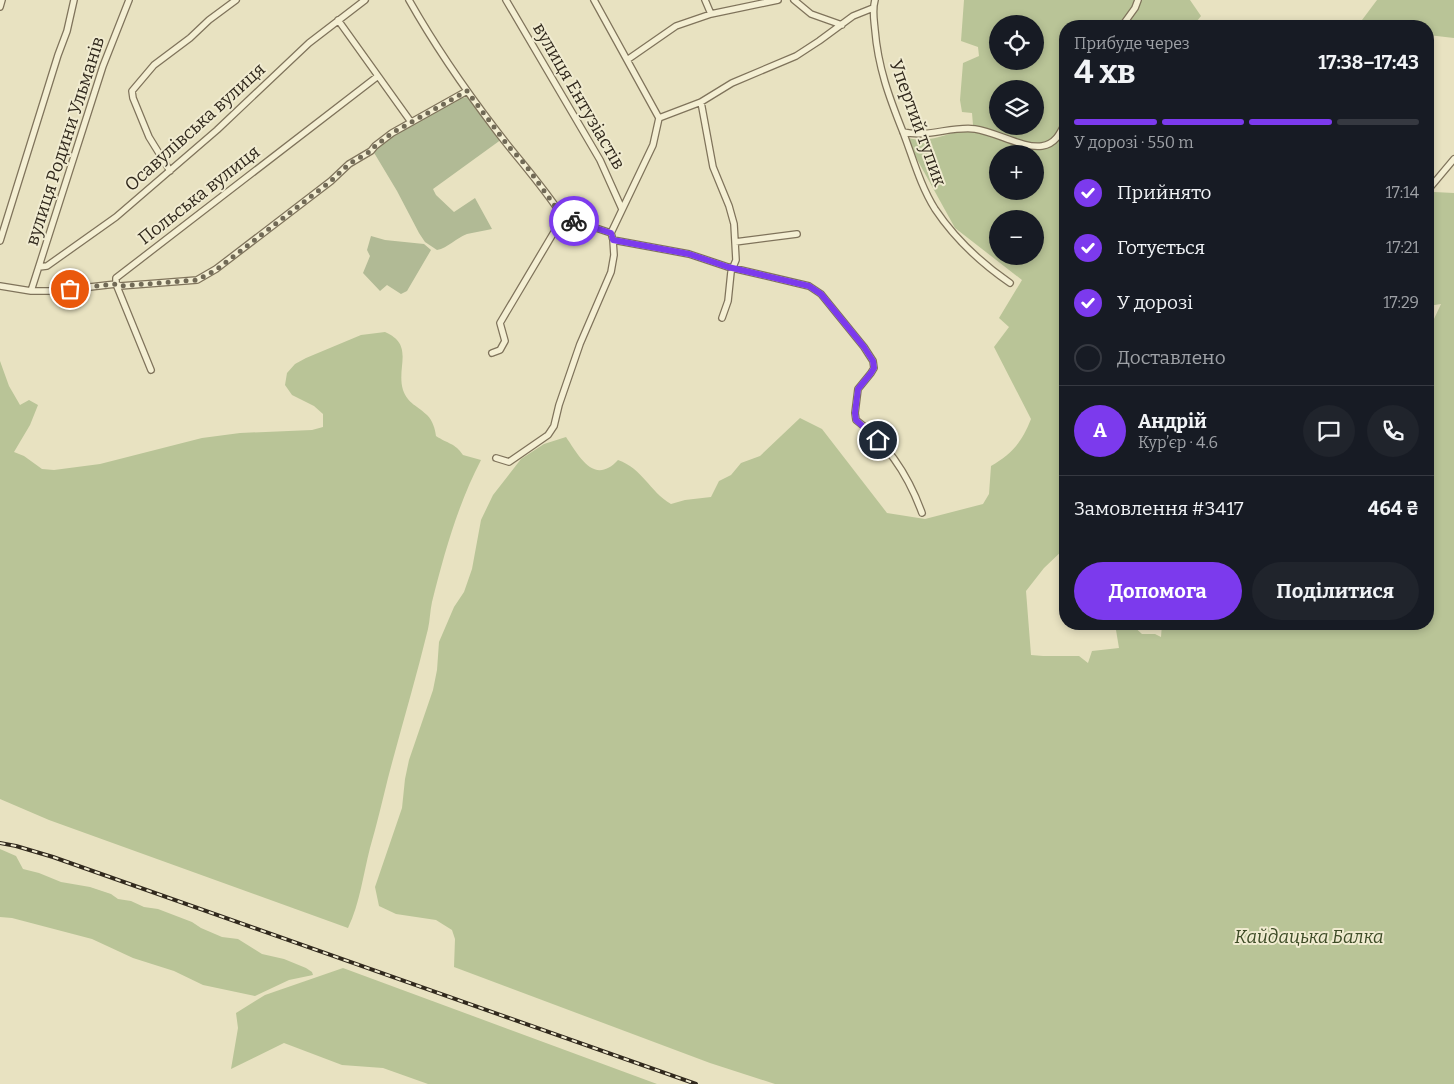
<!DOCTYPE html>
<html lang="uk">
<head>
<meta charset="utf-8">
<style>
  body { margin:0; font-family:Bitter,serif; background:#20242c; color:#f1f3f6; height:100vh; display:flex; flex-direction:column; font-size:19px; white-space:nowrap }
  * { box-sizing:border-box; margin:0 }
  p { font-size:16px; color:#9ea1a6 }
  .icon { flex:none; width:28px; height:28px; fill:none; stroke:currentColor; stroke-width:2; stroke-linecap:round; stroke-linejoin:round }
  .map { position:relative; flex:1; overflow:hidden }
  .sheet { position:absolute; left:1059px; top:20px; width:375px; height:610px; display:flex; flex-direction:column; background:#171b24; border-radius:20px; box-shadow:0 2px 8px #0003 }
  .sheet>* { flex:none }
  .fabs { position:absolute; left:989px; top:15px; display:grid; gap:10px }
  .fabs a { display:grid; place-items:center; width:55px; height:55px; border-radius:50%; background:#171b24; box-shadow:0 2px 8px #0003; font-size:25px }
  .pin { position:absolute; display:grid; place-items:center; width:42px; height:42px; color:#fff; margin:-21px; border:2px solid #fff; border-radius:50%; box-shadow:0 1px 5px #0007 }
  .courier { position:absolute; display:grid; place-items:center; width:50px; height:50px; margin:-25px; border:4px solid #7c3aed; border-radius:50%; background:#fff; color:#222; box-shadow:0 1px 6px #0007 }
  .overview em { font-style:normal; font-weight:700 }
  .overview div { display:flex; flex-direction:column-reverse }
  .overview { display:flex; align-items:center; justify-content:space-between; height:85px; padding:0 15px }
  h1 { font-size:32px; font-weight:700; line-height:38px }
  .bar { display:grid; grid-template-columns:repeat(4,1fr); gap:8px 5px; align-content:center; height:60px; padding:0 15px }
  .bar i { height:6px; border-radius:4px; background:#363941 }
  .bar .selected { background:#7c3aed }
  .bar p { grid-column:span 4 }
  .line { display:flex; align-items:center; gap:12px; padding:0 15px; border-top:1px solid #363941 }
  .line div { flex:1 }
  .round { display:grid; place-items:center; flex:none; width:52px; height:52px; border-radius:26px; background:#20242c }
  ol { padding:0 15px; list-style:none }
  li { display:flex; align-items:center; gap:15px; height:55px }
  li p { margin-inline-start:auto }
  li .icon { padding:5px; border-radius:50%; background:#7c3aed; color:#fff; stroke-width:4 }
  li:last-child { color:#9ea1a6 }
  li i { width:28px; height:28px; border:2px solid #363941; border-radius:50% }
  .primary-button { display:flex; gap:10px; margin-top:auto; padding:10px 15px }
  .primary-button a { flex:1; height:58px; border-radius:30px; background:#7c3aed; color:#fff; font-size:20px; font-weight:700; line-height:58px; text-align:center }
  .primary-button a+a { background:#20242c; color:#f1f3f6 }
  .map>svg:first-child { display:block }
  .green { fill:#b9c497; fill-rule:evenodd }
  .cemetery { fill:#b1ba95 }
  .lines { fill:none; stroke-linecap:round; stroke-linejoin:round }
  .minor-casing { stroke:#7f735b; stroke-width:8 }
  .minor { stroke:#f4efd3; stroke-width:5.5 }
  .rail-casing { stroke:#31291d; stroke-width:4 }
  .rail { stroke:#f0ebd0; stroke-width:2; stroke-dasharray:5.5; stroke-linecap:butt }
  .done { stroke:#716a56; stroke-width:5; stroke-dasharray:0 9 }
  .route { stroke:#7c3aed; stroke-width:6 }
  .labels { text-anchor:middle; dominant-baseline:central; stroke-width:4; stroke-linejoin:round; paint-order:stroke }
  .street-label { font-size:18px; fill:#31291d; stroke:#f0ebd0 }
  .park-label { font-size:18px; font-style:italic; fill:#3d4b26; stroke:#f0ebd0 }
</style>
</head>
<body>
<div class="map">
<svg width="1454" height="1084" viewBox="0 0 1454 1084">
  <rect width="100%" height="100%" fill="#e8e2c1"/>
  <path class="green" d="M964 0H1190L1201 16 1193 26H1065V548L1044 568 1026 591 1031 655 1043 656H1079L1088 663 1092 651 1119 648 1115 624H1131L1142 634H1155L1161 637 1162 624H1428V325L1434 319 1441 304 1428 306V201L1434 192 1454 193V1084H775L710 1063 454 967 455 939 452 930 436 920 396 914 379 906 375 887 402 808 405 779 409 760 433 690 437 670 439 642 454 607 464 592 472 569 481 520 493 495 521 459 544 444 566 437C579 456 594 486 618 460 643 469 649 491 671 504L685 500 711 497 719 481 731 475 741 463 760 456 800 418 822 429 887 513 925 519 983 504 989 494 991 466C1012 454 1022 442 1031 419L994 347 1009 327 999 318 1022 280 955 228 913 152 909 149 907 141 909 138C928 144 955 132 973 125L972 113 962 112 960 100 963 63 979 56 978 47 961 41ZM998 24H1035V61H998ZM998 89H1035V126H998ZM998 154H1035V191H998ZM998 219H1035V256H998Z
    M1377 0H1454V38L1428 35V26H1383L1362 20Z
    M385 332C415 345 396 367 403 390 408 404 418 406 427 415 433 421 435 429 436 436 448 444 455 443 463 455L481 460C458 504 444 554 432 602 430 611 430 620 428 629 416 679 401 728 388 778 382 802 377 824 370 848 363 875 360 903 348 928L49 820 0 799V361L9 386 20 405 29 400 38 405 30 425 14 452 24 456 42 469 54 470 100 464 202 438 240 433 312 430 323 427V414L314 406 292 395 285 385 287 373 295 364 306 358 361 335Z
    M0 849 16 856 23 869 39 873 61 882 90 887 111 894 118 899 131 901 144 907 158 909 192 922 201 928 222 937 238 939 262 954 284 959 306 968 312 972 313 975 289 980 255 996 203 985 174 971 133 958 92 939 12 918 0 917Z
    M343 968 657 1084H428L383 1068 342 1065 284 1043 231 1069 238 1028 236 1013 265 995Z"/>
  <path class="cemetery" d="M468 97 502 139 433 189 436 195 454 212 475 198 492 229C484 231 475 232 467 234 456 238 448 248 437 250L425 242 419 233 397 191 373 151 392 135 458 98Z
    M371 236 385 240 424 244 431 250 407 291 401 294 387 285 380 291 363 273 370 256 367 250Z"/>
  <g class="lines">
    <defs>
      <path id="minor" d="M409 0C435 46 464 88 496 130 518 159 543 186 563 217L500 323 505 341 500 350 492 353
        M506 0 600 160 622 209
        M705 0 711 14
        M794 0 811 14 842 25
        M875 0C872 10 874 19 875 30 878 67 889 97 903 132 913 158 920 185 935 209 955 239 981 263 1010 283
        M0 7 2 0
        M338 20 411 122
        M1122 26 1135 8 1138 0
        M627 60 676 26 711 14 778 0
        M701 102 713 167 729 206 734 224 736 260 731 272 728 301 722 318
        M659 118 701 102 732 83 796 56 819 41 853 16 873 8
        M903 132C928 138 951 126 975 129 996 132 1024 149 1042 146 1055 144 1060 134 1065 123
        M170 171 149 137 133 98 132 91 154 65 190 38 209 20 236 0
        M1428 190 1454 159
        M563 217 611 233
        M613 240 689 254 728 267 809 286 821 294 864 347 873 361 874 368 871 373 858 389 855 413 856 420C887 443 909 477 922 513
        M0 241 58 55 67 31 74 0
        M735 242 797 234
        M39 267 47 266 116 217 217 130 309 43 365 0
        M0 286 31 291H55L116 284 120 286 197 280 216 269 331 181 349 164 371 151 375 146 392 133 467 91
        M31 291 103 66 129 0
        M151 370 116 284V278L378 76
        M496 458 509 462 548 435 554 426 559 405 580 344 611 272 614 255 613 240 611 233 653 145 659 118 594 0"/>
    </defs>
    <use href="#minor" class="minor-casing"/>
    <use href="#minor" class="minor"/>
    <defs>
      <path id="rail" d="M0 843 16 846 53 857 696 1084"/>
    </defs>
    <use href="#rail" class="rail-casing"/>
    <use href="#rail" class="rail"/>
  </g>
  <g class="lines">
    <path class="done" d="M70 289 116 284 120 286 197 280 216 270 331 181 349 164 371 151 375 146 392 133 467 91 509 147 524 163 563 217 574 221"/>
    <path class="route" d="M574 221 611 233 613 240 689 254 728 267 809 286 821 294 864 347 873 361 874 368 871 373 858 389 855 413 856 420 878 440"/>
  </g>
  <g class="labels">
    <g class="street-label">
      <text transform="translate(579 96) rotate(60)">вулиця Ентузіастів</text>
      <text transform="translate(918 123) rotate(70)">Упертий тупик</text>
      <text transform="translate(195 127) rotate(-42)">Осавулівська вулиця</text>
      <text transform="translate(65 141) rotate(-72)">вулиця Родини Ульманів</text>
      <text transform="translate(199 195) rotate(-38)">Польська вулиця</text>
    </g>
    <g class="park-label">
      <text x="1309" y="937">Кайдацька Балка</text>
    </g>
  </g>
</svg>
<div class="fabs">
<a><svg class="icon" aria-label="locate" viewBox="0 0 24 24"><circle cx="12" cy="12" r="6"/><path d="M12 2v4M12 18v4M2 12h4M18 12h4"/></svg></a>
<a><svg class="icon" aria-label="layers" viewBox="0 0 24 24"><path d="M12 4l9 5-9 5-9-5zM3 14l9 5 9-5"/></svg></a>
<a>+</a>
<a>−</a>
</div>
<div class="pin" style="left:70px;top:289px;background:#ea580c"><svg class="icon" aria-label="bag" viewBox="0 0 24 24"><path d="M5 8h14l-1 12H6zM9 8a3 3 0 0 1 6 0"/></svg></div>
<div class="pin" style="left:878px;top:440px;background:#1f2937"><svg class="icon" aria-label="home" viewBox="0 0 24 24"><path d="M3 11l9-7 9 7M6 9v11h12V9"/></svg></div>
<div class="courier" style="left:574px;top:221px"><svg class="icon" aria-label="bike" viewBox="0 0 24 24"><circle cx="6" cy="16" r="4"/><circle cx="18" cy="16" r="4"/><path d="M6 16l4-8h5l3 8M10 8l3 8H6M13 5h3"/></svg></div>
<section class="sheet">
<div class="overview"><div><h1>4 хв</h1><p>Прибуде через</p></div><em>17:38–17:43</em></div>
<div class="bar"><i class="selected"></i><i class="selected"></i><i class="selected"></i><i></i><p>У дорозі · 550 m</p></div>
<ol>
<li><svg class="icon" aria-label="check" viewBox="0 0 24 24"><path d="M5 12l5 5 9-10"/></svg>Прийнято<p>17:14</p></li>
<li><svg class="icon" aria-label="check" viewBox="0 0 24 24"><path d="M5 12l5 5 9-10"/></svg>Готується<p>17:21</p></li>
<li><svg class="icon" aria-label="check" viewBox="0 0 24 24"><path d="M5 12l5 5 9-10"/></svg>У дорозі<p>17:29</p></li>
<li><i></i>Доставлено</li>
</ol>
<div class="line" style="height:90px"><b class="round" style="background:#7c3aed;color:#fff">А</b><div><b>Андрій</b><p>Кур’єр · 4.6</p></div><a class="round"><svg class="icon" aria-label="chat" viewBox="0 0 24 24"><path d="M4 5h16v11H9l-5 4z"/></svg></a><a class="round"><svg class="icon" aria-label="phone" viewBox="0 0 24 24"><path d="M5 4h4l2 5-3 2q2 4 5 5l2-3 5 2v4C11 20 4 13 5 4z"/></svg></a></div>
<div class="line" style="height:65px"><div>Замовлення #3417</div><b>464 ₴</b></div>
<div class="primary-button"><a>Допомога</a><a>Поділитися</a></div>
</section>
</div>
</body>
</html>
